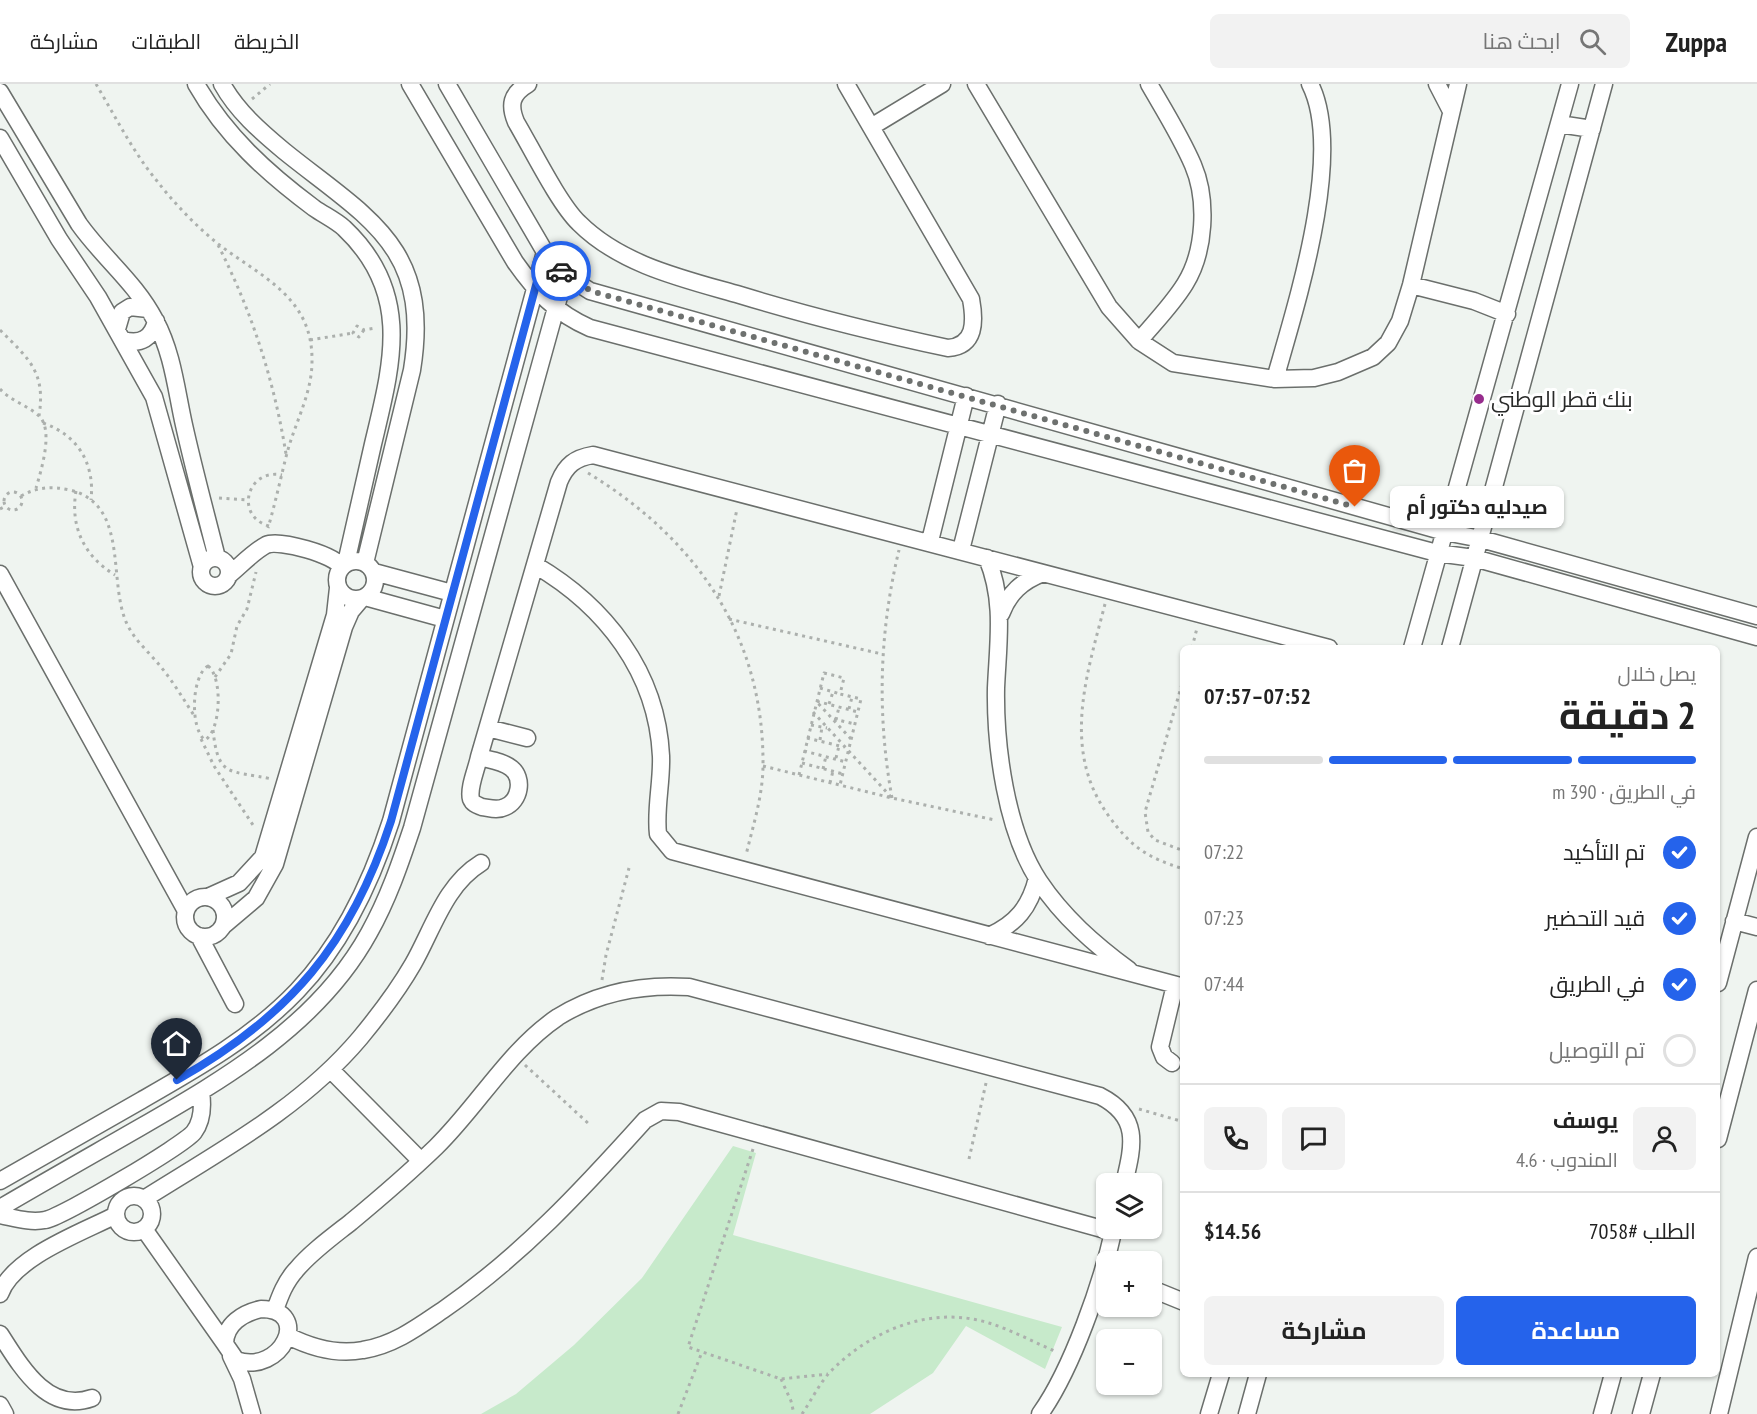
<!DOCTYPE html>
<html lang="ar">
<head>
<meta charset="utf-8">
<style>
  body { margin:0; font-family:"PT Sans Narrow",Cairo,sans-serif; background:#f2f2f2; color:#222; direction:rtl; height:100vh; display:flex; flex-direction:column; font-size:22px; white-space:nowrap }
  * { box-sizing:border-box; margin:0 }
  p { font-size:20px; color:#767676 }
  .icon { flex:none; width:33px; height:33px; fill:none; stroke:currentColor; stroke-width:2; stroke-linecap:round; stroke-linejoin:round }
  .map { position:relative; flex:1; overflow:hidden; direction:ltr }
  .sheet { position:absolute; left:1180px; top:561px; width:540px; height:732px; display:flex; flex-direction:column; background:#fff; border-radius:9px; box-shadow:0 2px 4px #0004; direction:rtl }
  .sheet>* { flex:none }
  .tools { position:absolute; left:1096px; top:1089px; display:grid; gap:12px }
  .tools a { display:grid; place-items:center; width:66px; height:66px; border-radius:9px; background:#fff; box-shadow:0 2px 4px #0004; font-size:30px }
  .pin { position:absolute; display:grid; place-items:center; width:51px; height:51px; color:#fff; margin:-62px -26px; border-radius:50% 50% 50% 0; rotate:-45deg; box-shadow:0 0 6px #0007 }
  .pin .icon { rotate:45deg }
  .courier { position:absolute; display:grid; place-items:center; width:60px; height:60px; margin:-30px; border:4px solid #2563eb; border-radius:50%; background:#fff; color:#222; box-shadow:0 2px 8px #0007 }
  .bubble { position:absolute; height:42px; border-radius:9px; background:#fff; box-shadow:0 2px 4px #0004; font-size:20px; font-weight:700; line-height:42px; text-align:center; direction:rtl }
  .overview em { font-style:normal; font-weight:700 }
  .overview div { display:flex; flex-direction:column-reverse }
  .overview { display:flex; align-items:center; justify-content:space-between; height:102px; padding:0 24px }
  h1 { font-size:39px; font-weight:700; line-height:45px }
  .bar { display:grid; grid-template-columns:repeat(4,1fr); gap:9px 6px; align-content:center; height:72px; padding:0 24px }
  .bar i { height:8px; border-radius:4px; background:#e0e0e0 }
  .bar .selected { background:#2563eb }
  .bar p { grid-column:span 4 }
  .line { display:flex; align-items:center; gap:15px; padding:0 24px; border-top:2px solid #e0e0e0 }
  .line div { flex:1 }
  .round { display:grid; place-items:center; flex:none; width:63px; height:63px; border-radius:9px; background:#f2f2f2 }
  ol { padding:0 24px; list-style:none }
  li { display:flex; align-items:center; gap:18px; height:66px }
  li p { margin-inline-start:auto }
  li .icon { padding:6px; border-radius:50%; background:#2563eb; color:#fff; stroke-width:4 }
  li:last-child { color:#767676 }
  li i { width:33px; height:33px; border:3px solid #e0e0e0; border-radius:50% }
  .primary-button { display:flex; gap:12px; margin-top:auto; padding:12px 24px }
  .primary-button a { flex:1; height:69px; border-radius:9px; background:#2563eb; color:#fff; font-size:24px; font-weight:700; line-height:69px; text-align:center }
  .primary-button a+a { background:#f2f2f2; color:#222 }
  header { display:flex; align-items:center; gap:36px; box-sizing:border-box; height:84px; padding:0 30px; background:#fff; border-bottom:2px solid #e0e0e0 }
  header strong { font-size:28px }
  nav { display:flex; gap:33px; margin-inline-start:auto; font-size:21px }
  .search { width:420px; height:54px; background:#f2f2f2; display:flex; align-items:center; gap:15px; box-sizing:border-box; padding:0 21px; border-radius:9px; color:#767676; font-size:22px }
  .map>svg:first-child { display:block }
  .green { fill:#c7eacb }
  .lines { fill:none; stroke-linecap:round; stroke-linejoin:round }
  .minor-casing { stroke:#6b6f6c; stroke-width:19 }
  .path { stroke:#acb0ad; stroke-width:3; stroke-dasharray:3 4.5; stroke-linecap:butt }
  .minor { stroke:#fff; stroke-width:16 }
  .done { stroke:#6e716f; stroke-width:6; stroke-dasharray:0 10.8 }
  .route { stroke:#2563eb; stroke-width:8 }
  .poi-dot { fill:#972c8d; stroke:#fff; stroke-width:2 }
  .labels { text-anchor:middle; dominant-baseline:central; stroke-width:6; stroke-linejoin:round; paint-order:stroke }
  .poi-label { font-size:22px; fill:#292a29; stroke:#fff; text-anchor:start }
</style>
</head>
<body>
<header>
<strong>Zuppa</strong>
<div class="search"><svg class="icon" aria-label="search" viewBox="0 0 24 24"><circle cx="10" cy="10" r="6"/><path d="M15 15l6 6"/></svg>ابحث هنا</div>
<nav><a>الخريطة</a><a>الطبقات</a><a>مشاركة</a></nav>
</header>
<div class="map">
<svg width="1757" height="1330" viewBox="0 0 1757 1330">
  <rect width="100%" height="100%" fill="#eff4f0"/>
  <path class="green" d="M733 1062 756 1069 733 1151 1062 1243 1045 1285 966 1242 933 1289 870 1330H481L516 1310 574 1261 642 1194Z"/>
  <g class="lines">
    <defs>
      <path id="minor" d="M196 0C225 51 267 89 314 124 324 131 335 136 344 144 413 209 392 280 373 360 364 400 355 439 346 479
        M222 0C237 27 260 47 284 67 367 134 432 162 412 286L365 479
        M410 0 515 178C536 208 556 229 590 244L1437 469 1474 474 1757 553
        M447 0 545 168 565 191 590 207 1445 448 1481 455 1757 532
        M528 0C511 10 509 21 516 38 532 65 559 120 579 139 621 181 684 195 740 211 809 232 878 249 948 264 976 262 975 237 971 215L846 0
        M976 0 1109 223 1139 257C1154 239 1172 221 1185 200 1205 168 1208 116 1193 81 1181 53 1164 26 1149 0
        M1437 0 1451 27
        M0 8 79 140C104 175 135 198 155 236 173 270 176 305 184 341 194 386 206 430 217 474
        M1559 40 1592 45
        M871 43 942 0
        M0 54 59 155 98 213 154 313 202 483
        M1411 201 1474 217 1507 230
        M117 245 122 228 130 223 148 225
        M123 256C141 261 152 254 156 237
        M1139 257 1173 279 1275 295 1314 294 1338 288 1373 273 1388 259 1400 237 1411 201 1458 0
        M1275 295C1296 221 1345 69 1310 0
        M930 457 966 312
        M961 466 998 320
        M987 474C1005 517 998 558 996 604 995 662 1006 747 1039 797 1063 833 1094 860 1129 886
        M201 488a14 14 0 1 1 28 0a14 14 0 1 1-28 0Z
        M337 496a19 19 0 1 1 38 0a19 19 0 1 1-38 0Z
        M535 481C605 522 657 588 661 672 662 698 655 725 658 750L672 767 1184 903
        M374 488 452 509
        M0 490 186 827
        M229 491C240 482 253 468 266 461 279 455 336 471 341 483
        M365 513 445 535
        M1001 530C1009 509 1022 497 1043 489
        M1412 564 1570 0
        M1450 564 1604 0
        M488 644 527 654
        M479 673C490 676 502 677 511 684 524 694 520 717 505 723 497 727 490 724 482 723 477 721 473 720 471 715 468 704 477 684 479 673L559 398C566 381 575 374 593 371L1329 564
        M208 813 239 799 263 773 335 531 338 504
        M185 833a20 20 0 1 1 40 0a20 20 0 1 1-40 0Z
        M1734 837 1757 843
        M223 842 256 814 275 780 344 543 351 527 362 514
        M199 852 235 920
        M989 852C1016 840 1030 823 1037 794
        M1718 899 1757 753
        M1172 979 1164 973 1160 963 1175 901
        M331 986 421 1077
        M1718 1055 1757 906
        M0 1097C47 1070 95 1043 142 1016 198 984 253 953 297 907 343 859 371 799 391 737L545 168
        M116 1130a18 18 0 1 1 36 0a18 18 0 1 1-36 0Z
        M144 1115C220 1067 301 1024 360 954 379 931 398 906 413 880 433 845 445 801 481 779
        M0 1124C46 1097 92 1071 139 1044 226 994 319 940 369 849 388 815 400 780 412 744L565 191
        M0 1131C15 1134 30 1139 45 1136 62 1133 184 1061 194 1048 203 1036 203 1022 201 1008
        M144 1145 225 1260
        M1152 1205 1184 1218
        M0 1210C13 1173 83 1148 116 1131
        M261 1225C313 1225 282 1292 236 1276L225 1260C225 1240 243 1229 261 1225Z
        M275 1226C280 1212 285 1198 296 1186 311 1168 332 1153 351 1138 380 1114 409 1089 436 1063 478 1022 509 966 558 933 598 908 643 900 689 903L1100 1012C1141 1033 1133 1062 1124 1100
        M0 1250C20 1281 47 1330 92 1314
        M288 1252C312 1264 337 1271 363 1266 394 1261 418 1243 443 1226 521 1172 582 1106 645 1036L661 1027 679 1028 1113 1148
        M231 1272 242 1295 252 1330
        M0 1321 5 1330
        M1040 1330C1072 1285 1102 1199 1114 1144
        M1209 1330 1221 1290
        M1247 1330 1258 1290
        M1602 1330 1613 1290
        M1641 1330 1652 1290
        M1719 1330 1757 1173"/>
    </defs>
    <use href="#minor" class="minor-casing"/>
    <path class="path" d="M96 0C115 32 133 68 157 97 174 119 195 141 217 159 259 192 313 212 312 277 312 311 294 340 286 373 280 397 275 420 268 444
      M252 15 270 0
      M218 161C252 228 274 296 286 370
      M0 246C29 275 46 288 39 332
      M364 246 359 253 353 249 357 242 364 246 376 244
      M310 256 353 249
      M0 305C11 317 27 321 39 332 54 346 41 387 36 404
      M43 339C78 351 95 380 91 416
      M588 389C695 454 764 551 763 681 763 711 753 742 746 771
      M76 407C70 443 84 472 115 491
      M4 417a9 9 0 1 1 18 0a9 9 0 1 1-18 0Z
      M21 412C37 403 52 402 70 406 130 421 107 497 127 540 135 557 150 569 161 583 174 599 184 616 195 633
      M219 414 247 416
      M0 425 6 422
      M269 442C234 432 247 384 282 391
      M719 512 737 425
      M1105 520C1087 590 1061 665 1108 731 1130 762 1147 774 1184 785
      M729 535 882 570
      M1192 564 1197 544
      M208 582C223 593 221 647 205 656 190 645 191 592 208 582Z
      M215 593 231 570 237 542 247 525 256 488
      M1184 593 1145 728 1148 748 1155 756 1184 767
      M820 604 840 610
      M829 620 833 608
      M849 625 852 613
      M813 628 891 713
      M834 635 855 640
      M836 636 839 623
      M811 641 827 644
      M213 646C218 694 229 686 272 695
      M807 654 844 663
      M201 655 214 682 255 744
      M851 655 816 617 858 628
      M820 656 822 643
      M804 667 846 678
      M836 674 839 662
      M802 679 843 690
      M763 682 892 714 995 736
      M823 685 826 672
      M799 691 824 589 844 594 840 610 861 615 840 701
      M830 699 833 687
      M892 714C877 631 879 549 899 466
      M602 896 606 871 629 784
      M525 981 590 1041
      M1139 1025 1184 1038
      M753 1065 688 1263 781 1295 828 1290
      M969 1075 986 999
      M781 1295 791 1317 794 1330
      M678 1330 702 1268
      M802 1330C811 1317 819 1300 830 1288 871 1246 931 1221 989 1239 1012 1246 1035 1259 1057 1268"/>
    <use href="#minor" class="minor"/>
  </g>
  <g class="lines">
    <path class="done" d="M561 187 591 207 1355 423"/>
    <path class="route" d="M177 996C290 932 351 860 391 737L545 168 561 187"/>
  </g>
  <circle class="poi-dot" cx="1479" cy="315" r="6"/>
  <g class="labels">
    <g class="poi-label">
      <text x="1491" y="315">بنك قطر الوطني</text>
    </g>
  </g>
</svg>
<div class="tools">
<a><svg class="icon" aria-label="layers" viewBox="0 0 24 24"><path d="M12 4l9 5-9 5-9-5zM3 14l9 5 9-5"/></svg></a>
<a>+</a>
<a>−</a>
</div>
<div class="pin" style="left:1355px;top:423px;background:#ea580c"><svg class="icon" aria-label="bag" viewBox="0 0 24 24"><path d="M5 8h14l-1 12H6zM9 8a3 3 0 0 1 6 0"/></svg></div>
<div class="pin" style="left:177px;top:996px;background:#1f2937"><svg class="icon" aria-label="home" viewBox="0 0 24 24"><path d="M3 11l9-7 9 7M6 9v11h12V9"/></svg></div>
<div class="courier" style="left:561px;top:187px"><svg class="icon" aria-label="car" viewBox="0 0 24 24"><path d="M5 17H2v-5l4-1 3-4h7l3 4 3 1v5h-3M9 17h6M6 11h13"/><circle cx="7" cy="17" r="2"/><circle cx="17" cy="17" r="2"/></svg></div>
<div class="bubble" style="left:1390px;top:402px;width:174px">صيدليه دكتور أم</div>
<section class="sheet">
<div class="overview"><div><h1>2 دقيقة</h1><p>يصل خلال</p></div><em>07:52–07:57</em></div>
<div class="bar"><i class="selected"></i><i class="selected"></i><i class="selected"></i><i></i><p>في الطريق · 390 m</p></div>
<ol>
<li><svg class="icon" aria-label="check" viewBox="0 0 24 24"><path d="M5 12l5 5 9-10"/></svg>تم التأكيد<p>07:22</p></li>
<li><svg class="icon" aria-label="check" viewBox="0 0 24 24"><path d="M5 12l5 5 9-10"/></svg>قيد التحضير<p>07:23</p></li>
<li><svg class="icon" aria-label="check" viewBox="0 0 24 24"><path d="M5 12l5 5 9-10"/></svg>في الطريق<p>07:44</p></li>
<li><i></i>تم التوصيل</li>
</ol>
<div class="line" style="height:108px"><a class="round"><svg class="icon" aria-label="person" viewBox="0 0 24 24"><circle cx="12" cy="8" r="4"/><path d="M4 21q1-7 8-7t8 7"/></svg></a><div><b>يوسف</b><p>المندوب · 4.6</p></div><a class="round"><svg class="icon" aria-label="chat" viewBox="0 0 24 24"><path d="M4 5h16v11H9l-5 4z"/></svg></a><a class="round"><svg class="icon" aria-label="phone" viewBox="0 0 24 24"><path d="M5 4h4l2 5-3 2q2 4 5 5l2-3 5 2v4C11 20 4 13 5 4z"/></svg></a></div>
<div class="line" style="height:78px"><div>الطلب #7058</div><b>$14.56</b></div>
<div class="primary-button"><a>مساعدة</a><a>مشاركة</a></div>
</section>
</div>
</body>
</html>
